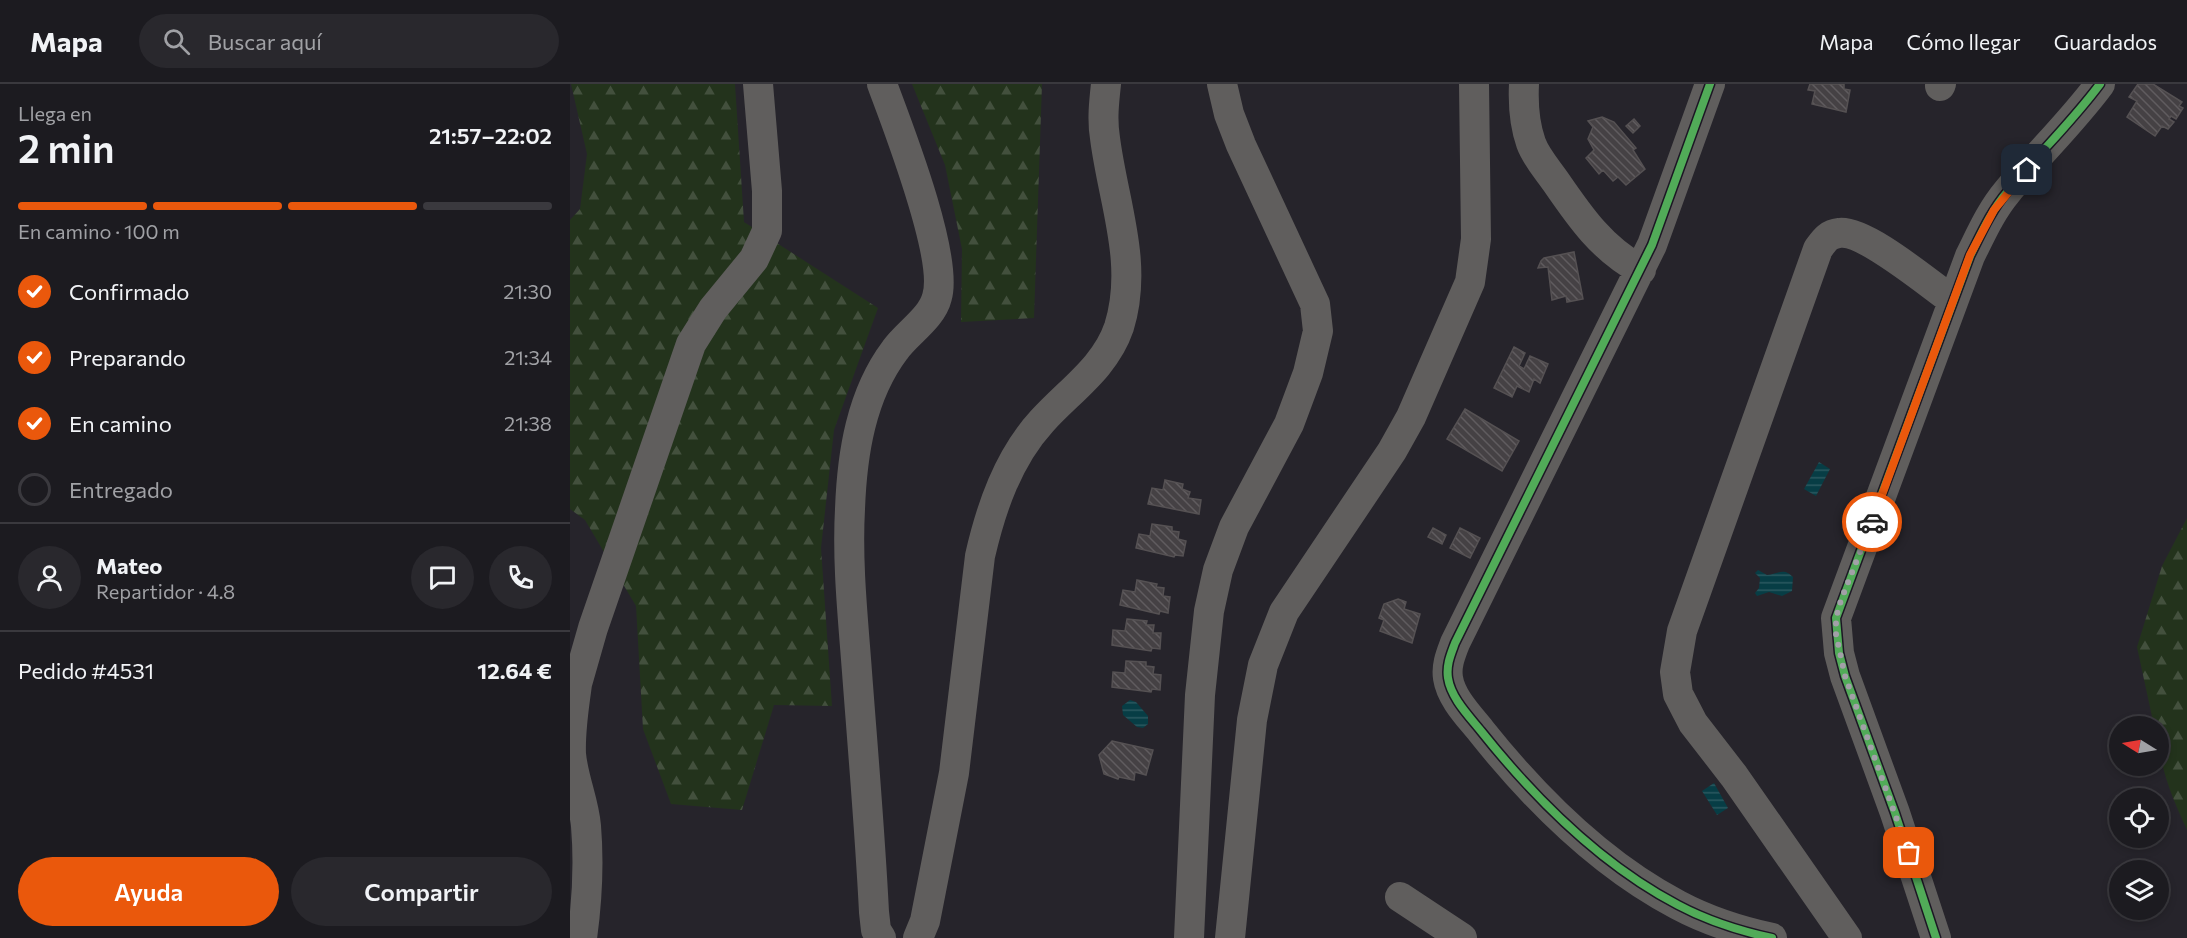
<!DOCTYPE html>
<html lang="es">
<head>
<meta charset="utf-8">
<style>
  body { margin:0; font-family:Commissioner,sans-serif; background:#29282d; color:#f1f3f6; height:100vh; display:flex; flex-direction:column; font-size:22px; white-space:nowrap }
  * { box-sizing:border-box; margin:0 }
  p { font-size:20px; color:#a0a1a5 }
  .icon { flex:none; width:33px; height:33px; fill:none; stroke:currentColor; stroke-width:2; stroke-linecap:round; stroke-linejoin:round }
  .map { position:relative; flex:1; overflow:hidden }
  .details { display:flex; flex-direction:column; background:#1c1b20; width:570px }
  .details>* { flex:none }
  .needle { width:39px; rotate:281deg }
  .tools { position:absolute; left:1539px; top:632px; display:grid; gap:12px }
  .tools a { display:grid; place-items:center; width:60px; height:60px; border-radius:50%; background:#1c1b20; box-shadow:0 3px 9px #0003,0 0 0 2px #3a393e; font-size:30px }
  .pin { position:absolute; display:grid; place-items:center; width:51px; height:51px; color:#fff; margin:-26px; border-radius:12px; box-shadow:0 3px 9px #0006 }
  .courier { position:absolute; display:grid; place-items:center; width:60px; height:60px; margin:-30px; border:4px solid #ea580c; border-radius:50%; background:#fff; color:#222; box-shadow:0 2px 8px #0007 }
  .headline em { font-style:normal; font-weight:600 }
  .headline div { display:flex; flex-direction:column-reverse }
  .headline { display:flex; align-items:center; justify-content:space-between; height:102px; padding:0 18px }
  h1 { font-size:39px; font-weight:600; line-height:45px }
  .bar { display:grid; grid-template-columns:repeat(4,1fr); gap:9px 6px; align-content:center; height:72px; padding:0 18px }
  .bar i { height:8px; border-radius:4px; background:#3a393e }
  .bar .current { background:#ea580c }
  .bar p { grid-column:span 4 }
  .line { display:flex; align-items:center; gap:15px; padding:0 18px; border-top:2px solid #3a393e }
  .line div { flex:1 }
  .round { display:grid; place-items:center; flex:none; width:63px; height:63px; border-radius:32px; background:#29282d }
  ol { padding:0 18px; list-style:none }
  li { display:flex; align-items:center; gap:18px; height:66px }
  li p { margin-inline-start:auto }
  li .icon { padding:6px; border-radius:50%; background:#ea580c; color:#fff; stroke-width:4 }
  li:last-child { color:#a0a1a5 }
  li i { width:33px; height:33px; border:3px solid #3a393e; border-radius:50% }
  .button { display:flex; gap:12px; margin-top:auto; padding:12px 18px }
  .button a { flex:1; height:69px; border-radius:36px; background:#ea580c; color:#fff; font-size:24px; font-weight:600; line-height:69px; text-align:center }
  .button a+a { background:#29282d; color:#f1f3f6 }
  header { display:flex; align-items:center; gap:36px; box-sizing:border-box; height:84px; padding:0 30px; background:#1c1b20; border-bottom:2px solid #3a393e }
  header strong { font-size:28px }
  nav { display:flex; gap:33px; margin-inline-start:auto; font-size:21px }
  .search { width:420px; height:54px; background:#29282d; display:flex; align-items:center; gap:15px; box-sizing:border-box; padding:0 21px; border-radius:33px; color:#a0a1a5; font-size:22px }
  main { display:flex; flex:1; min-height:0 }
  .map>svg:first-child { display:block }
  .forest { fill:url(#forest-firs) }
  .water { fill:url(#water-rules) }
  .building { fill:url(#building-back-hatch); stroke:#555153; stroke-width:1.5 }
  .lines { fill:none; stroke-linecap:round; stroke-linejoin:round }
  .minor { stroke:#605e5d; stroke-width:30 }
  .cycleway-casing { stroke:#1c1724; stroke-width:11 }
  .cycleway { stroke:#51ab58; stroke-width:8 }
  .done { stroke:#a2a0a8; stroke-width:6; stroke-dasharray:0 10.8 }
  .route { stroke:#ea580c; stroke-width:8 }
</style>
</head>
<body>
<header>
<strong>Mapa</strong>
<div class="search"><svg class="icon" aria-label="search" viewBox="0 0 24 24"><circle cx="10" cy="10" r="6"/><path d="M15 15l6 6"/></svg>Buscar aquí</div>
<nav><a>Mapa</a><a>Cómo llegar</a><a>Guardados</a></nav>
</header>
<main>
<section class="details">
<div class="headline"><div><h1>2 min</h1><p>Llega en</p></div><em>21:57–22:02</em></div>
<div class="bar"><i class="current"></i><i class="current"></i><i class="current"></i><i></i><p>En camino · 100 m</p></div>
<ol>
<li><svg class="icon" aria-label="check" viewBox="0 0 24 24"><path d="M5 12l5 5 9-10"/></svg>Confirmado<p>21:30</p></li>
<li><svg class="icon" aria-label="check" viewBox="0 0 24 24"><path d="M5 12l5 5 9-10"/></svg>Preparando<p>21:34</p></li>
<li><svg class="icon" aria-label="check" viewBox="0 0 24 24"><path d="M5 12l5 5 9-10"/></svg>En camino<p>21:38</p></li>
<li><i></i>Entregado</li>
</ol>
<div class="line" style="height:108px"><a class="round"><svg class="icon" aria-label="person" viewBox="0 0 24 24"><circle cx="12" cy="8" r="4"/><path d="M4 21q1-7 8-7t8 7"/></svg></a><div><b>Mateo</b><p>Repartidor · 4.8</p></div><a class="round"><svg class="icon" aria-label="chat" viewBox="0 0 24 24"><path d="M4 5h16v11H9l-5 4z"/></svg></a><a class="round"><svg class="icon" aria-label="phone" viewBox="0 0 24 24"><path d="M5 4h4l2 5-3 2q2 4 5 5l2-3 5 2v4C11 20 4 13 5 4z"/></svg></a></div>
<div class="line" style="height:78px"><div>Pedido #4531</div><b>12.64 €</b></div>
<div class="button"><a>Ayuda</a><a>Compartir</a></div>
</section>
<div class="map">
<svg width="1617" height="854" viewBox="0 0 1617 854">
  <defs>
    <pattern id="forest-firs" width="22" height="20" patternUnits="userSpaceOnUse" patternTransform="scale(1.5)"><rect width="22" height="20" fill="#23331c"/><path d="M5 1l3.5 6h-7zM16 11l3.5 6h-7z" fill="#43503d"/></pattern>
    <pattern id="water-rules" width="6" height="5" patternUnits="userSpaceOnUse" patternTransform="scale(1.5)"><rect width="6" height="5" fill="#073d45"/><path d="M0 2.5h6" fill="none" stroke="#2b5960"/></pattern>
    <pattern id="building-back-hatch" width="6" height="6" patternUnits="userSpaceOnUse" patternTransform="scale(1.5)"><rect width="6" height="6" fill="#454144"/><path d="M-1 5l2 2M0 0l6 6M5-1l2 2" fill="none" stroke="#605c5f"/></pattern>
  </defs>
  <rect width="100%" height="100%" fill="#26242b"/>
  <path class="forest" d="M1 0H165L174 138 308 224 264 346 251 464 262 622 204 621 172 726 101 720 73 645 66 522 15 436 0 425V136L10 125 17 70Z
    M342 0H472L464 234 391 238 392 165 375 81Z
    M1617 434V746C1601 711 1588 681 1588 642H1584L1567 563 1592 482Z"/>
  <path class="water" d="M1249 378 1260 385 1246 412 1234 405Z
    M1188 486 1197 491C1209 490 1213 483 1223 493L1222 507 1212 512 1199 508 1187 512 1185 509 1189 504 1190 494 1185 489Z
    M560 616 566 618 578 632V640L573 644 567 643 553 631 552 622Z
    M1144 699 1158 724 1147 731 1132 707Z"/>
  <path class="building" d="M1240 0H1274V5L1280 6 1276 28 1242 20 1245 7 1238 6Z
    M1568 0H1583L1612 18 1609 22 1613 24 1606 35 1601 32 1599 35 1604 38 1598 45 1592 42 1585 52 1557 33 1567 17 1559 13Z
    M1032 33 1044 38 1066 64 1063 66 1075 85 1056 101 1048 93 1043 97 1033 86 1029 90 1016 74 1024 66 1018 55 1023 43 1018 37Z
    M1064 35 1070 42 1063 49 1056 42Z
    M1004 168 1013 215 997 218 996 212 982 216 978 183 968 184 971 177 974 174Z
    M944 263 955 269 949 282 954 285 960 272 978 280 970 299 964 295 959 308 947 302 942 313 924 304Z
    M895 325 949 357 932 387 877 355Z
    M595 396 613 400 612 405 620 408 618 414 631 416 629 430 578 420 582 404 593 406Z
    M582 440 602 443V447L609 448 608 455 616 457 613 472 605 471 604 473 566 464 569 450 580 452Z
    M863 444 876 451 872 460 858 453Z
    M890 444 910 454 900 474 880 464Z
    M567 496 587 500 586 503 594 504 593 512 600 513 598 529 590 527 589 530 550 521 553 506 565 508Z
    M828 515 836 518 834 525 850 530 842 559 810 547 814 536 809 534 814 520Z
    M557 535 577 537 576 541H584L583 549H591L590 565 582 564 581 567 542 561 543 546 555 547Z
    M556 577 576 578V582L584 583 583 590 591 591 590 606 582 605 581 608 542 603 543 588 555 589Z
    M542 657 583 666 576 691 565 688 564 696 549 693 548 695 534 690 529 671Z"/>
  <g class="lines">
    <path class="minor" d="M954 0C953 20 954 39 961 59 966 73 977 85 986 98 1010 133 1032 165 1071 186
      M1140 0 1082 161 885 559C881 570 876 581 878 594 881 614 899 632 911 647 966 716 1030 780 1108 821 1138 837 1170 847 1202 854
      M1370 2 1371 0
      M7 600C4 623 0 646 1 670 3 694 14 718 16 742 19 778 17 818 12 854
      M0 611 7 600 23 544 121 260 143 225 184 175 197 147V107L188 0
      M830 813 892 854
      M311 854 306 846 304 828C300 748 293 668 287 588 283 534 277 479 280 425 282 370 291 311 325 266 337 249 362 234 367 213 379 173 328 43 312 0
      M348 854 355 837 384 689 410 472C421 424 438 374 472 337 500 306 535 284 549 243 569 179 543 118 535 54 532 36 534 18 536 0
      M619 854 630 611 639 527 648 486 664 443 719 340 738 289 748 247 745 220 671 61 659 30 652 0
      M660 854 682 636 693 581 714 528 822 367 841 333 900 198 906 155 904 0
      M1277 854 1164 692 1123 639 1108 610 1105 588 1112 547 1248 165C1254 157 1258 150 1269 149 1294 145 1359 200 1382 216
      M1366 854 1325 729 1275 592 1269 569 1266 534 1400 172C1411 150 1421 127 1437 108 1467 71 1501 39 1530 0"/>
    <defs>
      <path id="cycleway" d="M1140 0 1082 161 885 559C881 570 876 581 878 594 881 614 899 632 911 647 966 716 1030 780 1108 821 1138 837 1170 847 1202 854
        M1366 854 1325 729 1275 592 1269 569 1266 534 1400 172C1411 150 1421 127 1437 108 1467 71 1501 39 1530 0"/>
    </defs>
    <use href="#cycleway" class="cycleway-casing"/>
    <use href="#cycleway" class="cycleway"/>
  </g>
  <g class="lines">
    <path class="done" d="M1302 438 1271 516 1266 534V550L1275 592 1339 769"/>
    <path class="route" d="M1302 438 1400 171 1424 126 1457 86"/>
  </g>
</svg>
<div class="tools">
<a><svg class="needle" viewBox="-14 -14 28 28"><path d="M0-13l5 13h-10z" fill="#e53935"/><path d="M0 13l5-13h-10z" fill="#a0a1a5"/></svg></a>
<a><svg class="icon" aria-label="locate" viewBox="0 0 24 24"><circle cx="12" cy="12" r="6"/><path d="M12 2v4M12 18v4M2 12h4M18 12h4"/></svg></a>
<a><svg class="icon" aria-label="layers" viewBox="0 0 24 24"><path d="M12 4l9 5-9 5-9-5zM3 14l9 5 9-5"/></svg></a>
</div>
<div class="pin" style="left:1339px;top:769px;background:#ea580c"><svg class="icon" aria-label="bag" viewBox="0 0 24 24"><path d="M5 8h14l-1 12H6zM9 8a3 3 0 0 1 6 0"/></svg></div>
<div class="pin" style="left:1457px;top:86px;background:#1f2937"><svg class="icon" aria-label="home" viewBox="0 0 24 24"><path d="M3 11l9-7 9 7M6 9v11h12V9"/></svg></div>
<div class="courier" style="left:1302px;top:438px"><svg class="icon" aria-label="car" viewBox="0 0 24 24"><path d="M5 17H2v-5l4-1 3-4h7l3 4 3 1v5h-3M9 17h6M6 11h13"/><circle cx="7" cy="17" r="2"/><circle cx="17" cy="17" r="2"/></svg></div>
</div>
</main>
</body>
</html>
